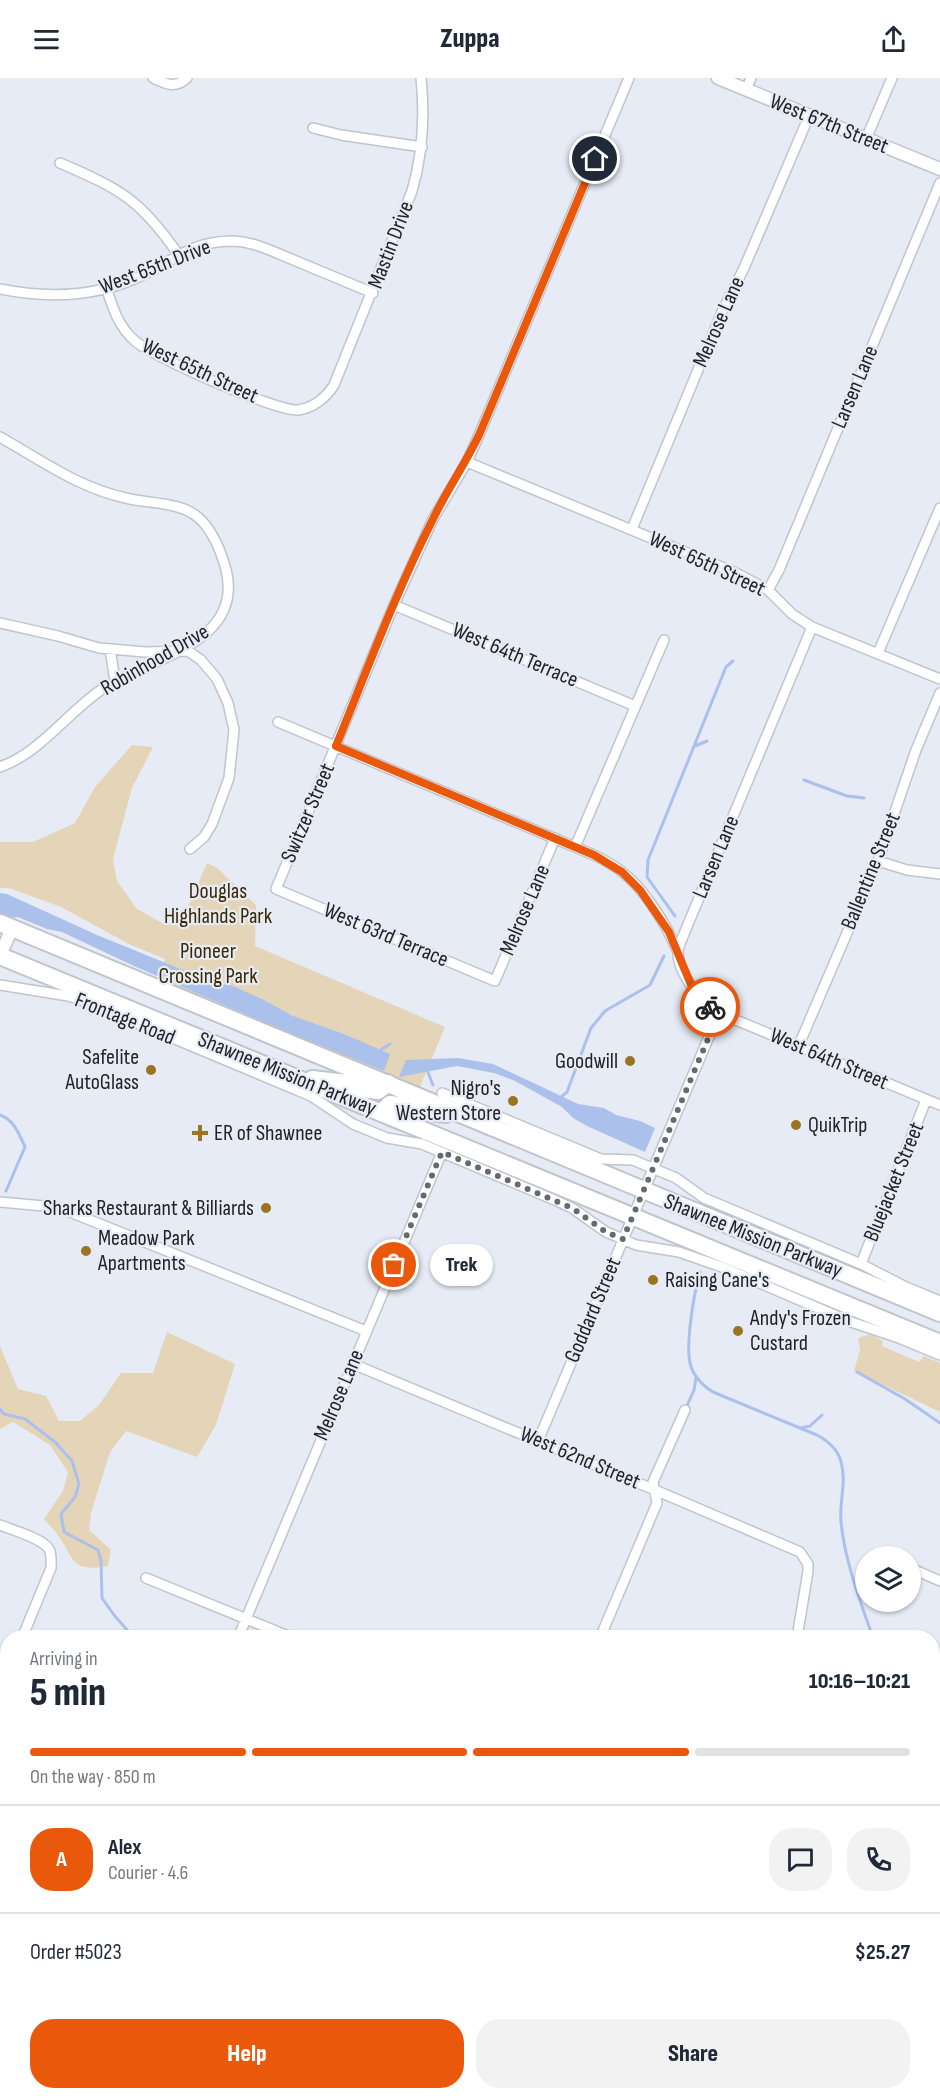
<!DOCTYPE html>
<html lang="en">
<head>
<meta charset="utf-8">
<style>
  body { margin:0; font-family:"Sofia Sans Condensed",sans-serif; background:#f2f2f3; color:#1f2937; height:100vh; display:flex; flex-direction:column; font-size:22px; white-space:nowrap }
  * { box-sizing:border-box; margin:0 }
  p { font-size:20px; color:#747a83 }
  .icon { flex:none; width:33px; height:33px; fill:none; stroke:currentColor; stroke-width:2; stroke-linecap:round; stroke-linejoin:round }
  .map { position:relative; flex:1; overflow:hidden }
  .side { position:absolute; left:0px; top:1552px; width:940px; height:470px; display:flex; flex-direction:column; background:#fff; border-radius:24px 24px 0 0; box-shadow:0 2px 4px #0004 }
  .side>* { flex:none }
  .controls { position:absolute; left:855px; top:1468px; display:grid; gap:12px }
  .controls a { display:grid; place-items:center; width:66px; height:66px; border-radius:50%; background:#fff; box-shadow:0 2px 4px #0004; font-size:30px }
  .pin { position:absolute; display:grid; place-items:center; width:51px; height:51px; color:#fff; margin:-26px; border:3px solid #fff; border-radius:50%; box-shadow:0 2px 6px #0007 }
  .courier { position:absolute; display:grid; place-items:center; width:60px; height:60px; margin:-30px; border:4px solid #ea580c; border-radius:50%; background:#fff; color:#222; box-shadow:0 2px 8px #0007 }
  .bubble { position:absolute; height:42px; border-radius:21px; background:#fff; box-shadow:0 2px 4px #0004; font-size:20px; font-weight:800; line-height:42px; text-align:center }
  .overview em { font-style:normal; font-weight:800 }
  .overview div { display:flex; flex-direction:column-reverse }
  .overview { display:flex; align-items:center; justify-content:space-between; height:102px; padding:0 30px }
  h1 { font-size:39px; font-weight:800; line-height:45px }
  .bar { display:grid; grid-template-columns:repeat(4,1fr); gap:9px 6px; align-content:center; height:72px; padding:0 30px }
  .bar i { height:8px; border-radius:4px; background:#e0e1e3 }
  .bar .current { background:#ea580c }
  .bar p { grid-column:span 4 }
  .line { display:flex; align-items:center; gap:15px; padding:0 30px; border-top:2px solid #e0e1e3 }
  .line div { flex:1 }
  .round { display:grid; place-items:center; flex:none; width:63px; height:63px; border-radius:24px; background:#f2f2f3 }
  .action { display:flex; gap:12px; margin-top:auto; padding:12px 30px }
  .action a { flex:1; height:69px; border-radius:24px; background:#ea580c; color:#fff; font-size:24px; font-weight:800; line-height:69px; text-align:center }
  .action a+a { background:#f2f2f3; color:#1f2937 }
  header { display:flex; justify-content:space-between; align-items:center; height:78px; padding:0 30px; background:#fff; font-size:27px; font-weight:800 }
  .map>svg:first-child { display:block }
  .green { fill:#e4d5b9 }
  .water { fill:#acc0ec }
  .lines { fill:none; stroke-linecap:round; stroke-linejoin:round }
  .stream { stroke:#acc0ec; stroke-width:3 }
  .street-casing { stroke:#bfc4cd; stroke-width:12 }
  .secondary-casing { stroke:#bfc4cd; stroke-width:15 }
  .highway-casing { stroke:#bfc4cd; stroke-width:20 }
  .street { stroke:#fff; stroke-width:9 }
  .secondary { stroke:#fff; stroke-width:12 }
  .highway { stroke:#fff; stroke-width:16 }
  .done { stroke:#66696f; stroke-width:6; stroke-dasharray:0 10.8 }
  .route { stroke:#ea580c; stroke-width:8 }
  .poi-dot { fill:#9a7420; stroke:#e6ebf5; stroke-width:2 }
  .labels { text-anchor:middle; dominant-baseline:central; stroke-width:4.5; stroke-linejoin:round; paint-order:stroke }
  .street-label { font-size:22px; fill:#212327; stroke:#e6ebf5 }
  .park-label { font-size:22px; fill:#3a2902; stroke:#e6ebf5 }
  .poi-label { font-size:22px; fill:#212327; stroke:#e6ebf5; text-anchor:start }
</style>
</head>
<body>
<header><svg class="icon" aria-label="menu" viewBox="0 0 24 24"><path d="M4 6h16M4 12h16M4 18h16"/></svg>Zuppa<svg class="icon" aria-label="share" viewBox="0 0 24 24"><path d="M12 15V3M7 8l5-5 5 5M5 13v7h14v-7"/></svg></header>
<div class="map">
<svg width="940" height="2021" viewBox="0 0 940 2021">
  <rect width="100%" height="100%" fill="#e6ebf5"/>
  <path class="green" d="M132 667 153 669 132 710 113 781 117 803 137 831 166 847 184 839 207 785 217 790 256 827 255 868 445 949 419 1011 157 901 165 881 131 867 61 829 9 810H0V764H33L75 745 95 709Z
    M167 1254 235 1286 216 1347 197 1379 126 1353 110 1374 91 1435 89 1452 111 1472 108 1488C69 1495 75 1480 57 1456 53 1450 48 1446 44 1441L63 1413 68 1394 50 1367 13 1344 0 1351V1268L18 1311 46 1318 59 1343H80L99 1327 121 1295H153Z
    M870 1256 883 1263 882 1268 919 1284 924 1278 940 1285V1334L854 1293 860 1272 858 1260Z
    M933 1913 940 1916V1971L933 1968Z"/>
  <path class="water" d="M0 815 7 816 97 857 188 894 235 909 264 922 293 938 344 956 390 976 384 993 261 943 134 888 62 854 47 851 18 839 10 840 0 836Z
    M458 980 493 986 578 1026 604 1030 616 1037 640 1043 655 1050 645 1074 587 1048 573 1040 562 1029 515 1003 494 995 457 988 399 999 406 982Z"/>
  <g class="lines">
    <path class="stream" d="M695 668 707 663
      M804 702 847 718 864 720
      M675 838 647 799 648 782 726 589 733 583
      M379 973 390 966
      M426 989 433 1007
      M560 1020 567 1014 591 950 605 933 650 907 664 878
      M0 1037C15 1043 19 1056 25 1069L6 1113
      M700 1194C695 1212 692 1230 690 1249 687 1278 686 1297 713 1314L817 1357C828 1363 838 1371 841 1384 847 1404 839 1423 841 1444 845 1484 860 1522 873 1560
      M857 1294 905 1321 940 1345
      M686 1330 694 1312 696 1300
      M0 1331 4 1336 25 1341 55 1364 72 1383 79 1406 75 1419 61 1436 64 1454 98 1472 101 1482 102 1520 114 1537 134 1560
      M801 1350 810 1348 822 1337"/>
    <defs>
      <path id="street" d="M153 0C166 6 175 11 187 0
        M746 12 751 0
        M313 50 341 57 422 69
        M866 61 892 0
        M60 85C120 111 140 121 178 176
        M0 211C49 221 98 219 143 197 176 181 191 164 231 163 254 163 276 175 296 183 322 194 347 204 373 215
        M107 212C113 231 119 249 135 263 153 279 275 333 298 332 313 330 326 320 334 307L412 113C423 75 425 39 421 0
        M0 359C44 384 80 411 130 421 153 426 181 424 199 440 213 453 220 471 225 488 248 566 148 580 101 612 66 636 40 675 0 689
        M467 384 736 495 768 512 792 536 812 549 940 601
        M632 451 722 234 744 190 809 38
        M768 512 779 492 940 105
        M394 527 635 628
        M0 545 58 558 99 570 145 574 188 573 201 582 217 601 228 625 234 652 229 700 212 746 204 759 190 771
        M812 549 686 851C684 857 679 866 678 873 677 895 702 924 719 935L940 1027
        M110 571 115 603
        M878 575 940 430
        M278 644 594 777C604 782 614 787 622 794 645 811 667 848 678 874
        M555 760 495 903 276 811 394 527 433 441 467 384 479 357 629 0
        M575 769 664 562
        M878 783 907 792 940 796
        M0 907 68 918 84 923 311 1018 353 1046 387 1060 422 1066 557 1123 572 1130 606 1154 623 1161 636 1167 679 1174 722 1189 851 1244 899 1260 940 1277
        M798 969 878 783 916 672 940 615
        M442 1015 601 1081 633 1082 676 1100 704 1120 861 1186 906 1209 940 1223
        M0 1124 55 1129 65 1132 366 1253
        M861 1186 926 1022
        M353 1286 655 1412 800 1474 808 1486V1493L797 1560
        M538 1363 719 935
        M0 1447C12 1452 42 1460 49 1471 52 1477 51 1484 51 1490L22 1560
        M915 1492 940 1503
        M146 1500 293 1560
        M238 1560 442 1074
        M600 1560 657 1425 653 1404 685 1332
        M0 1612 8 1594
        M0 1728 8 1731
        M933 1836 940 1839
        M671 2014 686 2021
        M43 2021 45 2014
        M237 2021 239 2015
        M405 2021 408 2014"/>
      <path id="secondary" d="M718 0 940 91
        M0 878 12 850
        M933 1809 940 1792
        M842 2021 845 2014"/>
      <path id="highway" d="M0 845 940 1235
        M0 878 940 1265
        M312 1001 347 1005 362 1011 378 1013 388 1005
        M381 1035 390 1026 404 1028 414 1032 446 1036"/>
    </defs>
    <use href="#street" class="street-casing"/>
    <use href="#secondary" class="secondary-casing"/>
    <use href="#highway" class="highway-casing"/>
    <use href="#street" class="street"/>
    <use href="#secondary" class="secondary"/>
    <use href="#highway" class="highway"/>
  </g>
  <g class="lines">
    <path class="done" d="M394 1187 442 1074 572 1130 606 1154 623 1161 719 935 710 929"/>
    <path class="route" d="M595 81 479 357C465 386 447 412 433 441 396 514 367 592 336 668L594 777 622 794 640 812 669 854 692 909 710 929"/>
  </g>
  <g class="poi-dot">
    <circle cx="630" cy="983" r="6"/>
    <circle cx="151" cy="992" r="6"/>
    <circle cx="513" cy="1023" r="6"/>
    <circle cx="796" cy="1047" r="6"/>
    <path d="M197 1046h6v6h6v6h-6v6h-6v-6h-6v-6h6z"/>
    <circle cx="266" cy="1130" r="6"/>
    <circle cx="86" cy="1173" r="6"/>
    <circle cx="653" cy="1202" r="6"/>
    <circle cx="738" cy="1253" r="6"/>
  </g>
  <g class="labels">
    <g class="street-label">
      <text transform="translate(829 46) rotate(22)">West 67th Street</text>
      <text transform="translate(391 167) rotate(-69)">Mastin Drive</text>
      <text transform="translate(155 189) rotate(-21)">West 65th Drive</text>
      <text transform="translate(719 244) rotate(-66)">Melrose Lane</text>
      <text transform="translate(200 293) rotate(25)">West 65th Street</text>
      <text transform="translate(855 309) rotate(-67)">Larsen Lane</text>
      <text transform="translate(707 486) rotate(25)">West 65th Street</text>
      <text transform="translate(515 577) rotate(23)">West 64th Terrace</text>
      <text transform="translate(155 582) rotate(-30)">Robinhood Drive</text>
      <text transform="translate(308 735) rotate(-67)">Switzer Street</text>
      <text transform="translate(716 779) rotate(-67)">Larsen Lane</text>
      <text transform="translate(871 793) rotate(-68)">Ballentine Street</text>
      <text transform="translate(525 832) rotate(-67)">Melrose Lane</text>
      <text transform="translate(386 857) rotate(23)">West 63rd Terrace</text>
      <text transform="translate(125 941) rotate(22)">Frontage Road</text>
      <text transform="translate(829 981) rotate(23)">West 64th Street</text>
      <text transform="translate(287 996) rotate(22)">Shawnee Mission Parkway</text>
      <text transform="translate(894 1104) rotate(-68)">Bluejacket Street</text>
      <text transform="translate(753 1158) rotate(22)">Shawnee Mission Parkway</text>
      <text transform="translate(593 1232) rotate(-67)">Goddard Street</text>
      <text transform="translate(339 1317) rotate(-67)">Melrose Lane</text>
      <text transform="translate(580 1380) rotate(23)">West 62nd Street</text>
    </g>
    <g class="park-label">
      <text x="218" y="813">Douglas<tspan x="218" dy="25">Highlands Park</tspan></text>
      <text x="208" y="873">Pioneer<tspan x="208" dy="25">Crossing Park</tspan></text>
    </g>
    <g class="poi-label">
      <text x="139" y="979" text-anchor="end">Safelite<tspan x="139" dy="25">AutoGlass</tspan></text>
      <text x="618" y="983" text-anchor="end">Goodwill</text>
      <text x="501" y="1010" text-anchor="end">Nigro's<tspan x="501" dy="25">Western Store</tspan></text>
      <text x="808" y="1047">QuikTrip</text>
      <text x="214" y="1055">ER of Shawnee</text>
      <text x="254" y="1130" text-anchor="end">Sharks Restaurant &amp; Billiards</text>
      <text x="98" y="1160">Meadow Park<tspan x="98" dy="25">Apartments</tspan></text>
      <text x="665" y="1202">Raising Cane's</text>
      <text x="750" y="1240">Andy's Frozen<tspan x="750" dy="25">Custard</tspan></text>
    </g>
  </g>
</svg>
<div class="controls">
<a><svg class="icon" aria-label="layers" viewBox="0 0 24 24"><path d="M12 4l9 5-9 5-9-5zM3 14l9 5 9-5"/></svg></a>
</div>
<div class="pin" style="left:394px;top:1187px;background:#ea580c"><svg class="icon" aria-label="bag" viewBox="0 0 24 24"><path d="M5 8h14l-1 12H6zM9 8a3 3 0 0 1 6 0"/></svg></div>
<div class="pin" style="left:595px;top:81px;background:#1f2937"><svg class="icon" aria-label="home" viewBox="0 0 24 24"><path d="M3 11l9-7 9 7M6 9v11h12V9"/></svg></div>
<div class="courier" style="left:710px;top:929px"><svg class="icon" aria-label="bike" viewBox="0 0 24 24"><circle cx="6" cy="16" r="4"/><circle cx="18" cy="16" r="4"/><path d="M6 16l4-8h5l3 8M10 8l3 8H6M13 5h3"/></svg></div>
<div class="bubble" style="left:430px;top:1166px;width:63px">Trek</div>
<section class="side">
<div class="overview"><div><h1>5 min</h1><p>Arriving in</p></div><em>10:16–10:21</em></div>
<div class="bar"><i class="current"></i><i class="current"></i><i class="current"></i><i></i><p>On the way · 850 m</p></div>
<div class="line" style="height:108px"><b class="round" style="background:#ea580c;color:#fff">A</b><div><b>Alex</b><p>Courier · 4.6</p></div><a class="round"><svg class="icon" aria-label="chat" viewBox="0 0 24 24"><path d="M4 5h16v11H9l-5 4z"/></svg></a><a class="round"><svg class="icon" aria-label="phone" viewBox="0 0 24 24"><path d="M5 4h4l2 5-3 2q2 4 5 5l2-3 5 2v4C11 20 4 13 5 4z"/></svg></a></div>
<div class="line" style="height:78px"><div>Order #5023</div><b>$25.27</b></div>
<div class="action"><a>Help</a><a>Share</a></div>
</section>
</div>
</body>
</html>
